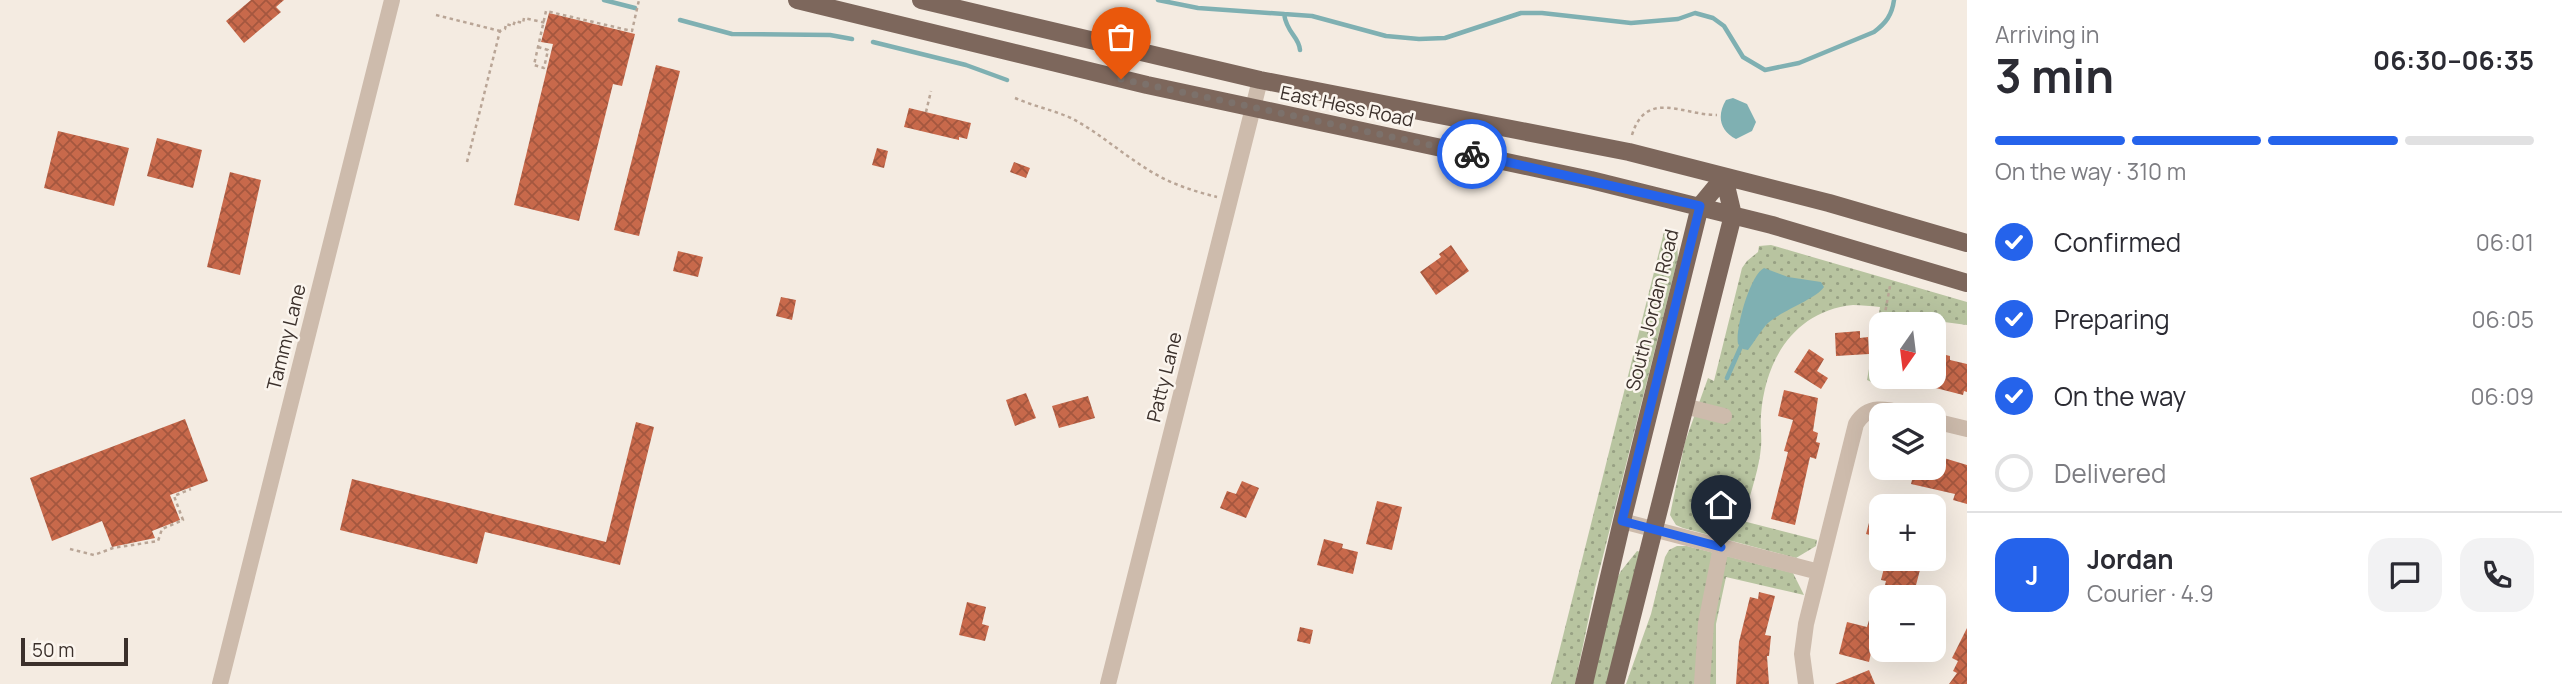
<!DOCTYPE html>
<html lang="en">
<head>
<meta charset="utf-8">
<style>
  body { margin:0; font-family:Manrope,sans-serif; background:#f2f2f3; color:#2b2b33; height:100vh; display:flex; flex-direction:column; font-size:26px; white-space:nowrap }
  * { box-sizing:border-box; margin:0 }
  p { font-size:23px; color:#7c7c81 }
  .icon { flex:none; width:38px; height:38px; fill:none; stroke:currentColor; stroke-width:2; stroke-linecap:round; stroke-linejoin:round }
  .map { position:relative; flex:1; overflow:hidden }
  .panel { display:flex; flex-direction:column; background:#fff; width:595px }
  .panel>* { flex:none }
  .needle { width:46px; rotate:194deg }
  .controls { position:absolute; left:1869px; top:312px; display:grid; gap:14px }
  .controls a { display:grid; place-items:center; width:77px; height:77px; border-radius:14px; background:#fff; box-shadow:0 7px 28px #0002; font-size:35px }
  .scale { position:absolute; left:21px; bottom:18px; width:107px; box-sizing:border-box; padding-left:7px; border:4px solid #3b302b; border-top:0; font-size:19px; line-height:24px; white-space:nowrap; color:#3b302b; -webkit-text-stroke:5px #fbf5ee; paint-order:stroke }
  .pin { position:absolute; display:grid; place-items:center; width:60px; height:60px; color:#fff; margin:-72px -30px; border-radius:50% 50% 50% 0; rotate:-45deg; box-shadow:0 0 7px #0007 }
  .pin .icon { rotate:45deg }
  .courier { position:absolute; display:grid; place-items:center; width:70px; height:70px; margin:-35px; border:5px solid #2563eb; border-radius:50%; background:#fff; color:#222; box-shadow:0 2px 9px #0007 }
  .overview em { font-style:normal; font-weight:700 }
  .overview div { display:flex; flex-direction:column-reverse }
  .overview { display:flex; align-items:center; justify-content:space-between; height:119px; padding:0 28px }
  h1 { font-size:46px; font-weight:700; line-height:52px }
  .bar { display:grid; grid-template-columns:repeat(4,1fr); gap:10px 7px; align-content:center; height:84px; padding:0 28px }
  .bar i { height:9px; border-radius:5px; background:#e1e1e2 }
  .bar .active { background:#2563eb }
  .bar p { grid-column:span 4 }
  .line { display:flex; align-items:center; gap:18px; padding:0 28px; border-top:2px solid #e1e1e2 }
  .line div { flex:1 }
  .round { display:grid; place-items:center; flex:none; width:74px; height:74px; border-radius:21px; background:#f2f2f3 }
  ol { padding:0 28px; list-style:none }
  li { display:flex; align-items:center; gap:21px; height:77px }
  li p { margin-inline-start:auto }
  li .icon { padding:7px; border-radius:50%; background:#2563eb; color:#fff; stroke-width:4 }
  li:last-child { color:#7c7c81 }
  li i { width:38px; height:38px; border:4px solid #e1e1e2; border-radius:50% }
  main { display:flex; flex:1; min-height:0 }
  .map>svg:first-child { display:block }
  .grass { fill:url(#grass-dots) }
  .water { fill:#7fb0b2 }
  .lines { fill:none; stroke-linecap:round; stroke-linejoin:round }
  .stream { stroke:#7fb0b2; stroke-width:4.5 }
  .building { fill:url(#building-cross-hatch) }
  .path { stroke:#b9a596; stroke-width:2.5; stroke-dasharray:3.5 3.5; stroke-linecap:butt }
  .minor { stroke:#cdbbac; stroke-width:16 }
  .major { stroke:#7d675c; stroke-width:18 }
  .done { stroke:#7c716b; stroke-width:7; stroke-dasharray:0 12.6 }
  .route { stroke:#2563eb; stroke-width:9 }
  .labels { text-anchor:middle; dominant-baseline:central; stroke-width:5; stroke-linejoin:round; paint-order:stroke }
  .street-label { font-size:19px; fill:#3b302b; stroke:#fbf5ee }
</style>
</head>
<body>
<main>
<div class="map">
<svg width="1967" height="684" viewBox="0 0 1967 684">
  <defs>
    <pattern id="grass-dots" width="8" height="8" patternUnits="userSpaceOnUse" patternTransform="scale(1.75)"><rect width="8" height="8" fill="#b8c4a0"/><path d="M2 2h.1M6 6h.1" fill="none" stroke="#97a083" stroke-width="1.8" stroke-linecap="round"/></pattern>
    <pattern id="building-cross-hatch" width="8" height="8" patternUnits="userSpaceOnUse" patternTransform="scale(1.75)"><rect width="8" height="8" fill="#c8694b"/><path d="M0 0l8 8M0 8l8-8" fill="none" stroke="#a4573f"/></pattern>
  </defs>
  <rect width="100%" height="100%" fill="#f4ebe1"/>
  <path class="grass" d="M1664 232 1670 242 1677 243 1678 258 1595 588 1575 684H1551Z
    M1771 245 1967 302V325L1929 320 1896 312 1893 324H1881V372L1878 385 1867 380 1880 307C1871 306 1861 305 1853 305 1794 311 1765 360 1761 415 1760 425 1762 436 1761 447 1759 471 1749 497 1743 521L1817 540 1816 546 1796 558 1683 528 1676 525 1670 515 1685 442 1708 378 1714 381 1742 268 1747 261 1758 252 1759 246Z
    M1677 546H1687L1793 573 1804 595 1726 577 1716 624V684H1626L1651 614 1665 557 1669 550Z
    M1637 551 1641 552 1607 684H1592L1615 582 1621 571Z"/>
  <path class="water" d="M1733 98 1747 104 1756 122 1752 131 1736 139C1719 130 1717 115 1726 100Z
    M1764 268 1788 277 1821 282 1824 287C1816 299 1781 311 1768 323 1761 330 1755 341 1748 350L1743 349 1738 344C1735 329 1750 275 1764 268Z"/>
  <g class="lines">
    <path class="stream" d="M604 0 635 8
      M1158 0 1198 8 1312 16 1386 36 1419 39 1445 38 1521 13H1542L1631 23 1678 19 1695 13 1713 18 1724 26 1743 57 1765 70 1799 63 1874 32C1886 23 1892 15 1894 0
      M1284 14C1287 34 1299 36 1300 50
      M680 20 732 34 830 35 852 39
      M873 42 966 65 1007 80
      M1727 378 1742 344"/>
  </g>
  <path class="building" d="M251 0H284L276 7 281 12 244 43 226 21Z
    M549 13 635 34 622 86 613 84 579 221 514 205 553 44 541 42Z
    M656 65 680 71 639 236 614 230Z
    M909 108 971 123 967 139 959 137V140L904 127Z
    M58 131 129 148 114 206 44 188Z
    M157 138 202 150 193 188 147 176Z
    M877 148 888 151 884 168 872 165Z
    M1014 162 1030 168 1026 178 1010 172Z
    M230 172 261 180 240 275 207 267Z
    M1451 245 1469 271 1436 295 1420 272 1441 257 1439 254Z
    M678 251 703 257 698 277 673 271Z
    M781 297 796 300 792 320 776 316Z
    M1860 331V338L1868 337 1869 354 1836 356 1835 333Z
    M1809 349 1824 359 1817 371 1828 378 1821 389 1794 372Z
    M1934 352 1950 356V360L1967 364V392L1964 391 1963 395 1928 386 1930 376H1934Z
    M1784 390 1818 398 1813 431 1818 433 1816 442 1820 443 1816 459 1810 457 1795 525 1771 519 1788 452 1784 451 1793 420 1778 416Z
    M1026 393 1036 418 1015 426 1006 400Z
    M1088 396 1095 418 1059 428 1052 406Z
    M185 419 208 481 170 495 180 520 152 531 155 538 112 547 102 521 52 541 30 478Z
    M636 422 654 427 620 565 485 532 477 564 340 530 352 479 606 542Z
    M1934 455 1967 465V504L1953 500 1955 494 1911 484 1912 480 1876 471V467H1934Z
    M1242 481 1259 488 1246 518 1220 508 1227 491 1236 494Z
    M1377 501 1402 507 1392 550 1366 544Z
    M1870 519 1881 522V538L1866 534Z
    M1324 539 1343 544 1342 548 1358 552 1353 574 1317 565Z
    M1891 558H1906L1922 562 1915 589 1912 588 1910 597H1882L1886 581 1881 580 1884 568 1888 569Z
    M1878 590H1881V643L1878 654 1871 653 1869 662 1839 654 1847 622 1867 627Z
    M1759 592 1775 596 1765 635 1771 636 1769 656H1767L1769 684H1736L1739 642 1750 597 1758 599Z
    M967 602 986 607 982 624 989 626 985 641 959 635Z
    M1300 627 1313 630 1310 644 1297 641Z
    M1967 628V684H1949L1957 673 1953 671 1958 661 1952 658Z
    M1869 670 1875 684H1835Z"/>
  <g class="lines">
    <path class="path" d="M436 15 500 31
      M538 47 548 50 544 68 534 65 546 11 632 31 639 0
      M1015 98C1033 106 1053 110 1071 118 1098 132 1121 153 1147 169 1168 183 1193 191 1217 197
      M926 112 931 91
      M1632 135C1646 89 1682 115 1717 115
      M467 162 500 31 505 29 506 24 513 26 515 21 523 23 524 18 546 23
      M1883 324 1890 286
      M1873 377 1881 335
      M70 549 94 555 113 548 158 541 162 529 183 520 174 496 191 489"/>
    <path class="minor" d="M1684 406 1724 416
      M1934 421 1967 429
      M1622 521 1819 572
      M220 684 392 0
      M1108 684 1260 80
      M1702 684 1706 623 1721 547
      M1806 684 1802 654 1806 624 1856 424C1869 402 1890 410 1910 415"/>
    <path class="major" d="M797 0 1147 85 1591 180 1772 225 1967 283
      M921 0 1260 80 1629 152 1829 203 1967 243
      M1584 684 1622 521 1700 206 1724 177
      M1615 684 1733 215 1724 177"/>
  </g>
  <g class="lines">
    <path class="done" d="M1121 79 1472 154"/>
    <path class="route" d="M1472 154 1700 206 1622 521 1721 547"/>
  </g>
  <g class="labels">
    <g class="street-label">
      <text transform="translate(1347 106) rotate(12)">East Hess Road</text>
      <text transform="translate(1652 310) rotate(-76)">South Jordan Road</text>
      <text transform="translate(286 337) rotate(-76)">Tammy Lane</text>
      <text transform="translate(1164 377) rotate(-76)">Patty Lane</text>
    </g>
  </g>
</svg>
<div class="controls">
<a><svg class="needle" viewBox="-14 -14 28 28"><path d="M0-13l5 13h-10z" fill="#e53935"/><path d="M0 13l5-13h-10z" fill="#7c7c81"/></svg></a>
<a><svg class="icon" aria-label="layers" viewBox="0 0 24 24"><path d="M12 4l9 5-9 5-9-5zM3 14l9 5 9-5"/></svg></a>
<a>+</a>
<a>−</a>
</div>
<div class="scale">50 m</div>
<div class="pin" style="left:1121px;top:79px;background:#ea580c"><svg class="icon" aria-label="bag" viewBox="0 0 24 24"><path d="M5 8h14l-1 12H6zM9 8a3 3 0 0 1 6 0"/></svg></div>
<div class="pin" style="left:1721px;top:547px;background:#1f2937"><svg class="icon" aria-label="home" viewBox="0 0 24 24"><path d="M3 11l9-7 9 7M6 9v11h12V9"/></svg></div>
<div class="courier" style="left:1472px;top:154px"><svg class="icon" aria-label="bike" viewBox="0 0 24 24"><circle cx="6" cy="16" r="4"/><circle cx="18" cy="16" r="4"/><path d="M6 16l4-8h5l3 8M10 8l3 8H6M13 5h3"/></svg></div>
</div>
<section class="panel">
<div class="overview"><div><h1>3 min</h1><p>Arriving in</p></div><em>06:30–06:35</em></div>
<div class="bar"><i class="active"></i><i class="active"></i><i class="active"></i><i></i><p>On the way · 310 m</p></div>
<ol>
<li><svg class="icon" aria-label="check" viewBox="0 0 24 24"><path d="M5 12l5 5 9-10"/></svg>Confirmed<p>06:01</p></li>
<li><svg class="icon" aria-label="check" viewBox="0 0 24 24"><path d="M5 12l5 5 9-10"/></svg>Preparing<p>06:05</p></li>
<li><svg class="icon" aria-label="check" viewBox="0 0 24 24"><path d="M5 12l5 5 9-10"/></svg>On the way<p>06:09</p></li>
<li><i></i>Delivered</li>
</ol>
<div class="line" style="height:126px"><b class="round" style="background:#2563eb;color:#fff">J</b><div><b>Jordan</b><p>Courier · 4.9</p></div><a class="round"><svg class="icon" aria-label="chat" viewBox="0 0 24 24"><path d="M4 5h16v11H9l-5 4z"/></svg></a><a class="round"><svg class="icon" aria-label="phone" viewBox="0 0 24 24"><path d="M5 4h4l2 5-3 2q2 4 5 5l2-3 5 2v4C11 20 4 13 5 4z"/></svg></a></div>
</section>
</main>
</body>
</html>
